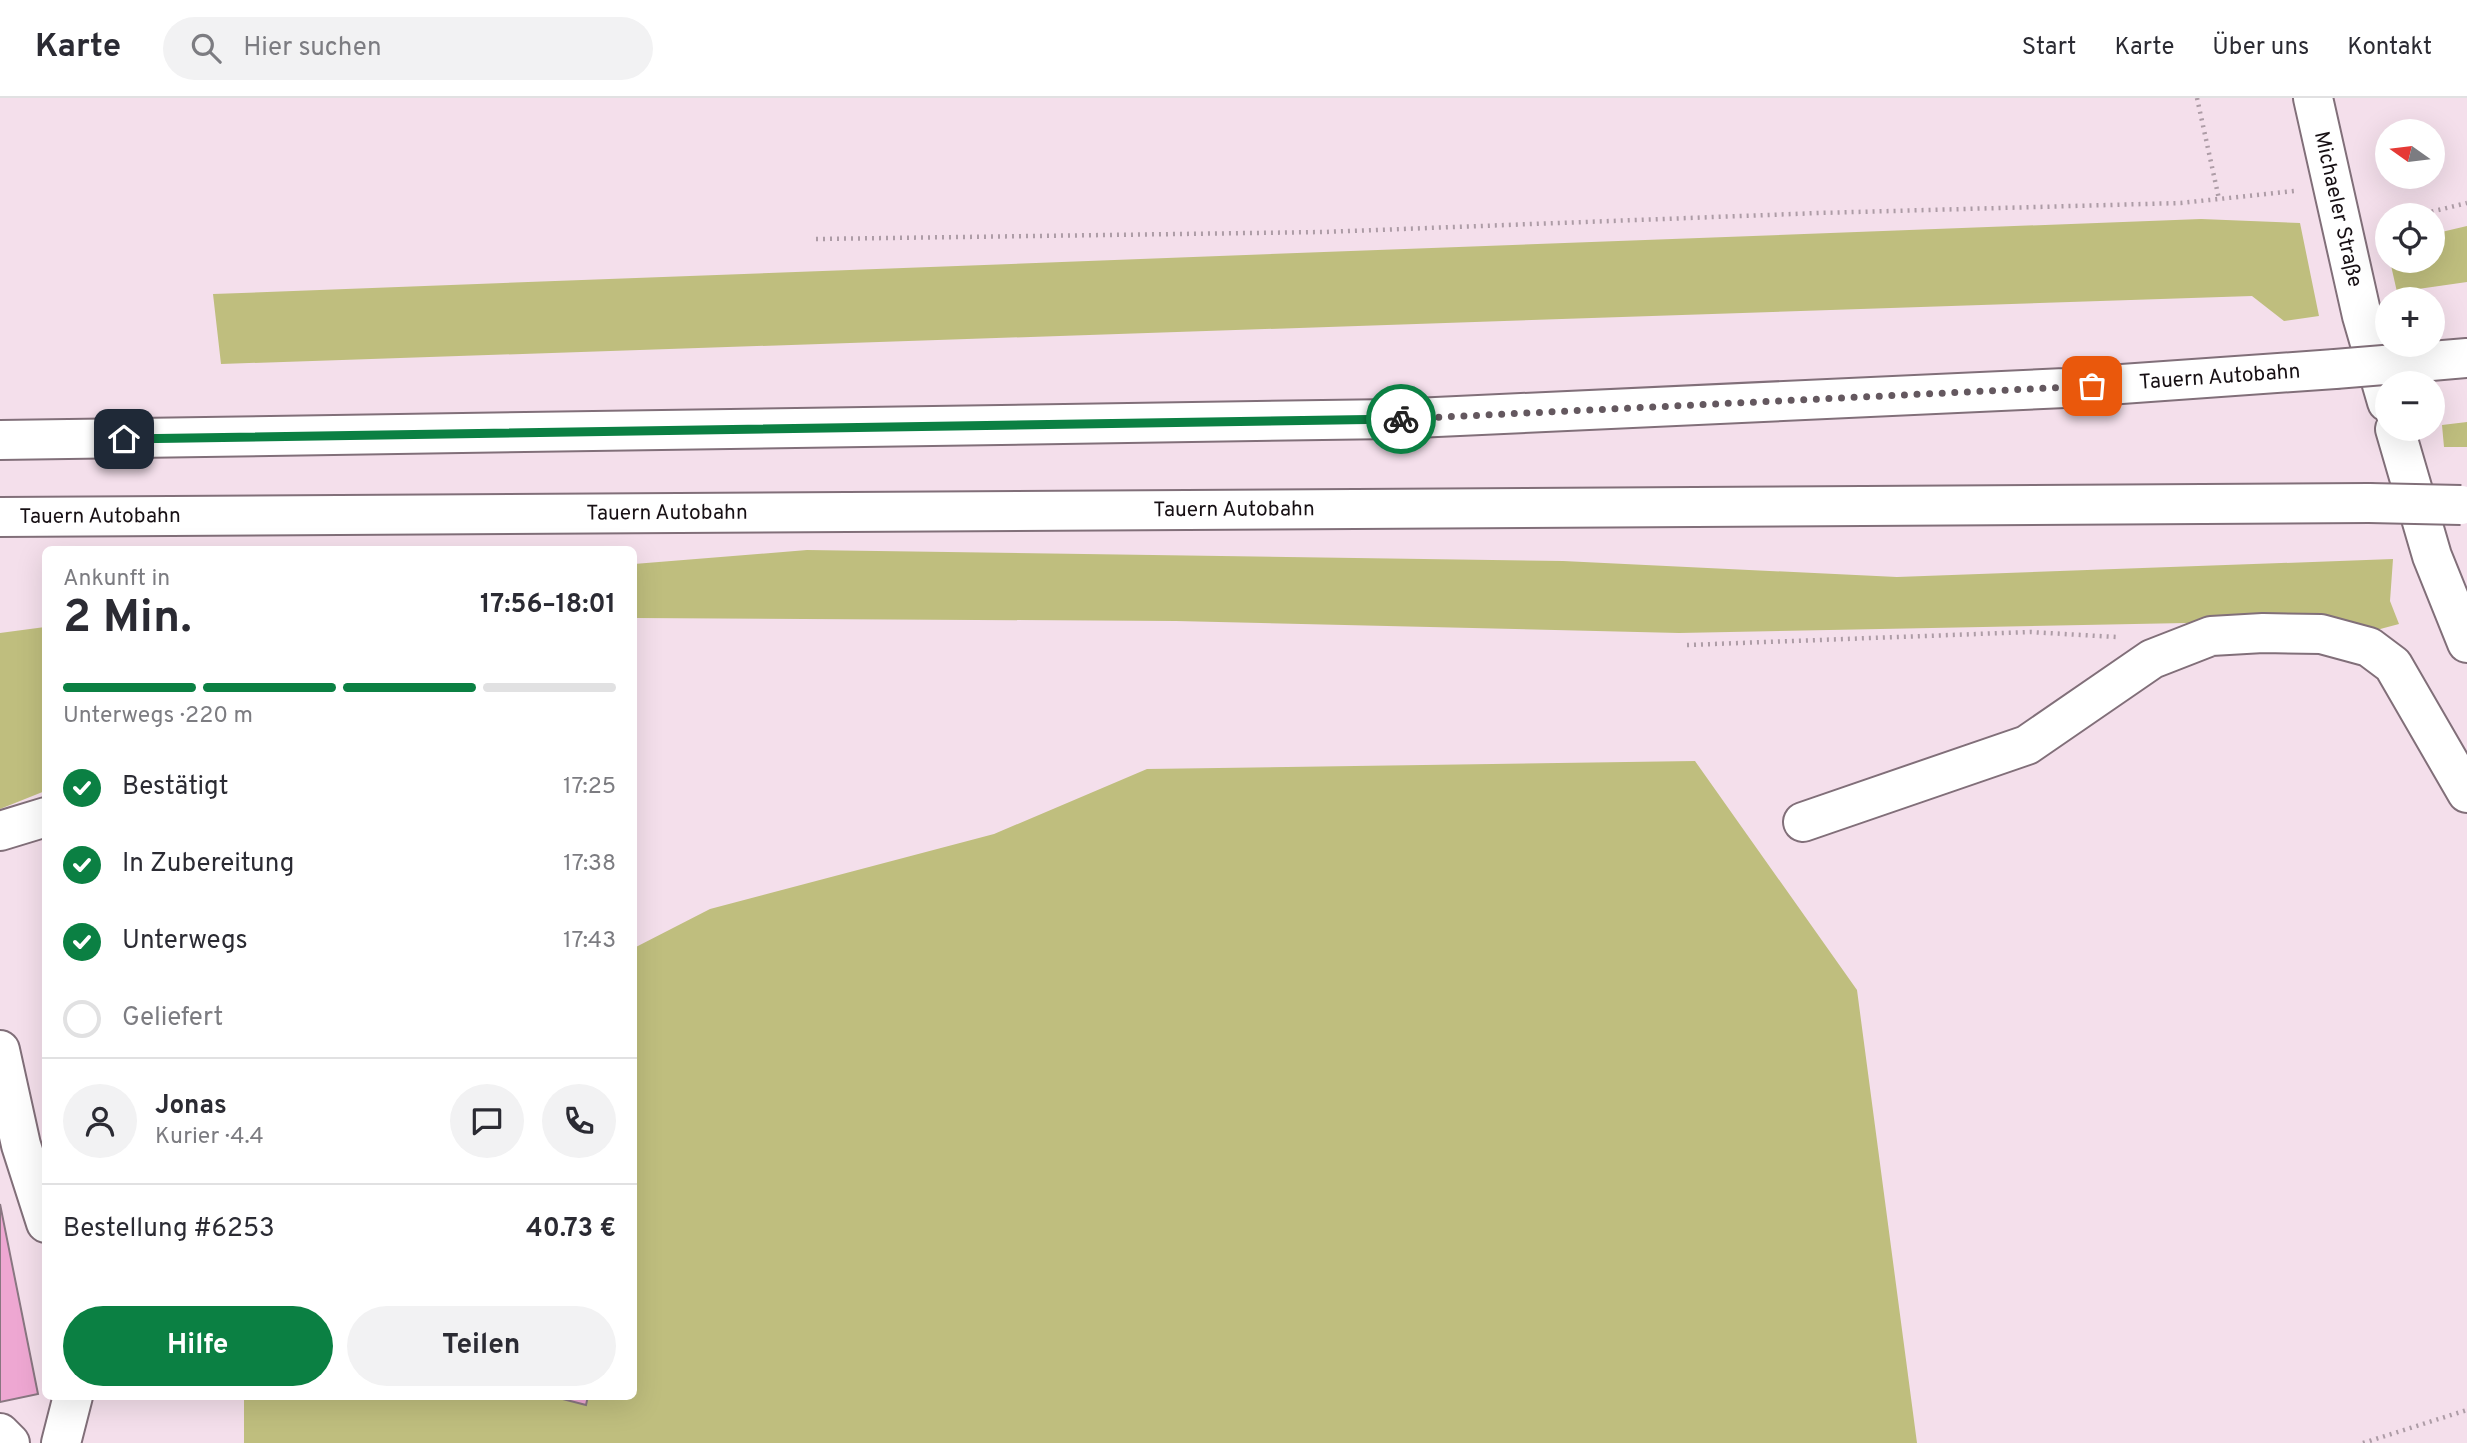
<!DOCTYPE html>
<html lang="de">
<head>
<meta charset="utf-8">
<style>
  body { margin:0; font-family:Overpass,sans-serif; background:#f2f2f3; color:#2b2b33; height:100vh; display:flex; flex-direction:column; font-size:26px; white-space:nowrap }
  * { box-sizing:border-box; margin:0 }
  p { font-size:23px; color:#7c7c81 }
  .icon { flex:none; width:38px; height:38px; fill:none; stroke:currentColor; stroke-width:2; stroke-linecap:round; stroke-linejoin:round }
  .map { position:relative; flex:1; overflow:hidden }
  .panel { position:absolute; left:42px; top:448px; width:595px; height:854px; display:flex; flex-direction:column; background:#fff; border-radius:10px; box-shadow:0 7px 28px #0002 }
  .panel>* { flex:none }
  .needle { width:46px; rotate:284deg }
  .buttons { position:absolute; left:2375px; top:21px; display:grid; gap:14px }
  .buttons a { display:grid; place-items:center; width:70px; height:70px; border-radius:50%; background:#fff; box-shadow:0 7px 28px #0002; font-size:35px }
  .pin { position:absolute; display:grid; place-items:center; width:60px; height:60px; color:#fff; margin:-30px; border-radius:14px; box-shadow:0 4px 10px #0006 }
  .courier { position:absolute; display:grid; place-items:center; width:70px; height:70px; margin:-35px; border:5px solid #0b8043; border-radius:50%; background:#fff; color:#222; box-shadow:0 2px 9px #0007 }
  .summary em { font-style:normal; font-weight:700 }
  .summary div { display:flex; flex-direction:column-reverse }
  .summary { display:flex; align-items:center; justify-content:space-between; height:119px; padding:0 21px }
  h1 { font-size:46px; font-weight:700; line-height:52px }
  .bar { display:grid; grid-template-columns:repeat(4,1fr); gap:10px 7px; align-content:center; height:84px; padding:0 21px }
  .bar i { height:9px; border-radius:5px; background:#e1e1e2 }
  .bar .selected { background:#0b8043 }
  .bar p { grid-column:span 4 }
  .line { display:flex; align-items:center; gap:18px; padding:0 21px; border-top:2px solid #e1e1e2 }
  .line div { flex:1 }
  .round { display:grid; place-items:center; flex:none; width:74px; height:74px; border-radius:37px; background:#f2f2f3 }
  ol { padding:0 21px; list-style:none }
  li { display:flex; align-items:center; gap:21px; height:77px }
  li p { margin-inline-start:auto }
  li .icon { padding:7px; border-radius:50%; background:#0b8043; color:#fff; stroke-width:4 }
  li:last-child { color:#7c7c81 }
  li i { width:38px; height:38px; border:4px solid #e1e1e2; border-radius:50% }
  .primary-button { display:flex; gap:14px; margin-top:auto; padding:14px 21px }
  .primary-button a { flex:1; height:80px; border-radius:42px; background:#0b8043; color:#fff; font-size:28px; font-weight:700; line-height:80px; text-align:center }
  .primary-button a+a { background:#f2f2f3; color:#2b2b33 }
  header { display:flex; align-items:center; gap:42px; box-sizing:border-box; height:98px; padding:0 35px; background:#fff; border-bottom:2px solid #e1e1e2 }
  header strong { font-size:33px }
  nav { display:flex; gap:38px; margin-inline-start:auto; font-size:24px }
  .search { width:490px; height:63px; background:#f2f2f3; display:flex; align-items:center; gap:18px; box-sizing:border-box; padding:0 24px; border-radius:38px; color:#7c7c81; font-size:26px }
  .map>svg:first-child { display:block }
  .green { fill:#bfbe7e }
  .building { fill:#eea7d2; stroke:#897781; stroke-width:2 }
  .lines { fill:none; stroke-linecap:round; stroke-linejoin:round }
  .minor-casing { stroke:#816f79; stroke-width:42 }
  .highway-casing { stroke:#816f79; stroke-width:42 }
  .path { stroke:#ad9ca6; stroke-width:4.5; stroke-dasharray:2 5; stroke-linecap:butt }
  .minor { stroke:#fff; stroke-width:38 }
  .highway { stroke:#fff; stroke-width:38 }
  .highway-bridge-casing { stroke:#816f79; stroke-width:42; stroke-linecap:butt }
  .highway-bridge { stroke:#fff; stroke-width:38 }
  .done { stroke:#64585f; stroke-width:7; stroke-dasharray:0 12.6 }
  .route { stroke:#0b8043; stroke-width:9 }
  .labels { text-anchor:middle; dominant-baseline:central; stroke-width:6; stroke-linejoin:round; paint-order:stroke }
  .street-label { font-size:21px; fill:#171014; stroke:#ffeef7 }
</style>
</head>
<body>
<header>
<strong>Karte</strong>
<div class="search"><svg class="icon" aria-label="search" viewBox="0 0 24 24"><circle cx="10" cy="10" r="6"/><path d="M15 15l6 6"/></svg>Hier suchen</div>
<nav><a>Start</a><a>Karte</a><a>Über uns</a><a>Kontakt</a></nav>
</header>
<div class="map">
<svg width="2467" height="1345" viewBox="0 0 2467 1345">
  <rect width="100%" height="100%" fill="#f4dfeb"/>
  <path class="green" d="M2201 121 2300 125 2319 218 2284 223 2252 198 221 266 213 196Z
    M2467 128V184L2397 194 2390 163H2432L2433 136Z
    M2467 324V349H2444L2442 327Z
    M807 452 1563 463 1897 479 2393 461 2390 503 2399 526 2369 534 2344 522 1679 535 1176 523 634 520V466Z
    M45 529V693L0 711V535Z
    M1695 663 1857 892 1917 1345H244V1299L634 1298V850L710 811 994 736 1147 671Z"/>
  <path class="building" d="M0 1106 38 1296 0 1304Z
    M551 1298H588L586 1307Z"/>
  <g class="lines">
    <defs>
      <g id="minor">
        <path id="s1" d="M2313 0 2362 218 2387 304"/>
        <path d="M2395 331 2432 458 2467 545"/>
        <path d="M1803 724 2027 647 2152 561 2211 538 2263 535 2321 536 2369 549 2393 567 2467 695"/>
        <path d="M0 733 46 719"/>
        <path d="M0 952 21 1047 46 1125"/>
        <path d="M0 1335 10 1345"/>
        <path d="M61 1345 73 1298"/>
      </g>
      <g id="highway">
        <path d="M2408 265 2467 260"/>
        <path id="s2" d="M0 342 1393 321 2065 290 2335 271"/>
        <path id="s3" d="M0 419 2369 405"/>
      </g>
    </defs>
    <use href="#minor" class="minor-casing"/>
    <use href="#highway" class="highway-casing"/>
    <path class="path" d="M2197 0 2219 101
      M2418 117 2467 105
      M816 141 1324 134 1819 115 2181 105 2294 93
      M1687 547 2030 534 2116 539
      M2363 1345 2467 1312"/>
    <use href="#minor" class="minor"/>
    <use href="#highway" class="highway"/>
    <defs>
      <path id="highway-bridge" d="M2335 271 2408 265
        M2369 405 2461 407"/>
    </defs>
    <use href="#highway-bridge" class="highway-bridge-casing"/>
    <use href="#highway-bridge" class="highway-bridge"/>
  </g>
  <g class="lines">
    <path class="done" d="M1401 321 2092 288"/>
    <path class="route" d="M124 341 1401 321"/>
  </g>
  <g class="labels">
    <g class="street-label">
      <text stroke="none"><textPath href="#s1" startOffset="114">Michaeler Straße</textPath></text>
      <text stroke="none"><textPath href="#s2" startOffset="2221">Tauern Autobahn</textPath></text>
      <text stroke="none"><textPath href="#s3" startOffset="1234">Tauern Autobahn</textPath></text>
      <text stroke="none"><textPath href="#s3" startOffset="667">Tauern Autobahn</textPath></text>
      <text stroke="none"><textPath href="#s3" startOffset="100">Tauern Autobahn</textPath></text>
    </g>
  </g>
</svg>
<div class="buttons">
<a><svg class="needle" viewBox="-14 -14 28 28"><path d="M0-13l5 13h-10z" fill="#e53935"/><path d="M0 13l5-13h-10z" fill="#7c7c81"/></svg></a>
<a><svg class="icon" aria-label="locate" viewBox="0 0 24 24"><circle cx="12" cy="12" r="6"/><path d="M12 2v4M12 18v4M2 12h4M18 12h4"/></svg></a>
<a>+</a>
<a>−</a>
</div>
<div class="pin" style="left:2092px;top:288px;background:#ea580c"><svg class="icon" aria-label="bag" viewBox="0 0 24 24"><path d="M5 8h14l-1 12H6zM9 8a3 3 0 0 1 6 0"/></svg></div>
<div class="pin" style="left:124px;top:341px;background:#1f2937"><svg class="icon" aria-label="home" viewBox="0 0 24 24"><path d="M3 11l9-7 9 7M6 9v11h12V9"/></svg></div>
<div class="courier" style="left:1401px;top:321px"><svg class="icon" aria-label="bike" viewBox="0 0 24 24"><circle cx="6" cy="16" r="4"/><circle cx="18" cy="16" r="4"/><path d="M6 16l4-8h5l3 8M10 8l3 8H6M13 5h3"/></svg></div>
<section class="panel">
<div class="summary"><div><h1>2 Min.</h1><p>Ankunft in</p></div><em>17:56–18:01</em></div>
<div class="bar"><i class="selected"></i><i class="selected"></i><i class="selected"></i><i></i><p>Unterwegs · 220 m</p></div>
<ol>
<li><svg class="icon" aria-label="check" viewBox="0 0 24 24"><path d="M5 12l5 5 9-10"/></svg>Bestätigt<p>17:25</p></li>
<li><svg class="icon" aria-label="check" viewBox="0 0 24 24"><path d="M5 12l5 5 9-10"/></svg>In Zubereitung<p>17:38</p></li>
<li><svg class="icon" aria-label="check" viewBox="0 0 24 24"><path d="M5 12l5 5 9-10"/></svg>Unterwegs<p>17:43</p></li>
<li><i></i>Geliefert</li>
</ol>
<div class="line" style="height:126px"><a class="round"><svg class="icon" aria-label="person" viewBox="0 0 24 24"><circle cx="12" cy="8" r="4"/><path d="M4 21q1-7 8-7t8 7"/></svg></a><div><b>Jonas</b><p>Kurier · 4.4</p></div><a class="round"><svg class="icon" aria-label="chat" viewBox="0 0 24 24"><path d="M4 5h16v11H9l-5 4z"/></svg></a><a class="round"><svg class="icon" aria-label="phone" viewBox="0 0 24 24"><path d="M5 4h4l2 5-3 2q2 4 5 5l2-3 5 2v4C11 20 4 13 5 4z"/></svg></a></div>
<div class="line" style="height:91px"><div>Bestellung #6253</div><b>40.73 €</b></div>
<div class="primary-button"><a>Hilfe</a><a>Teilen</a></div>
</section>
</div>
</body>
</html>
